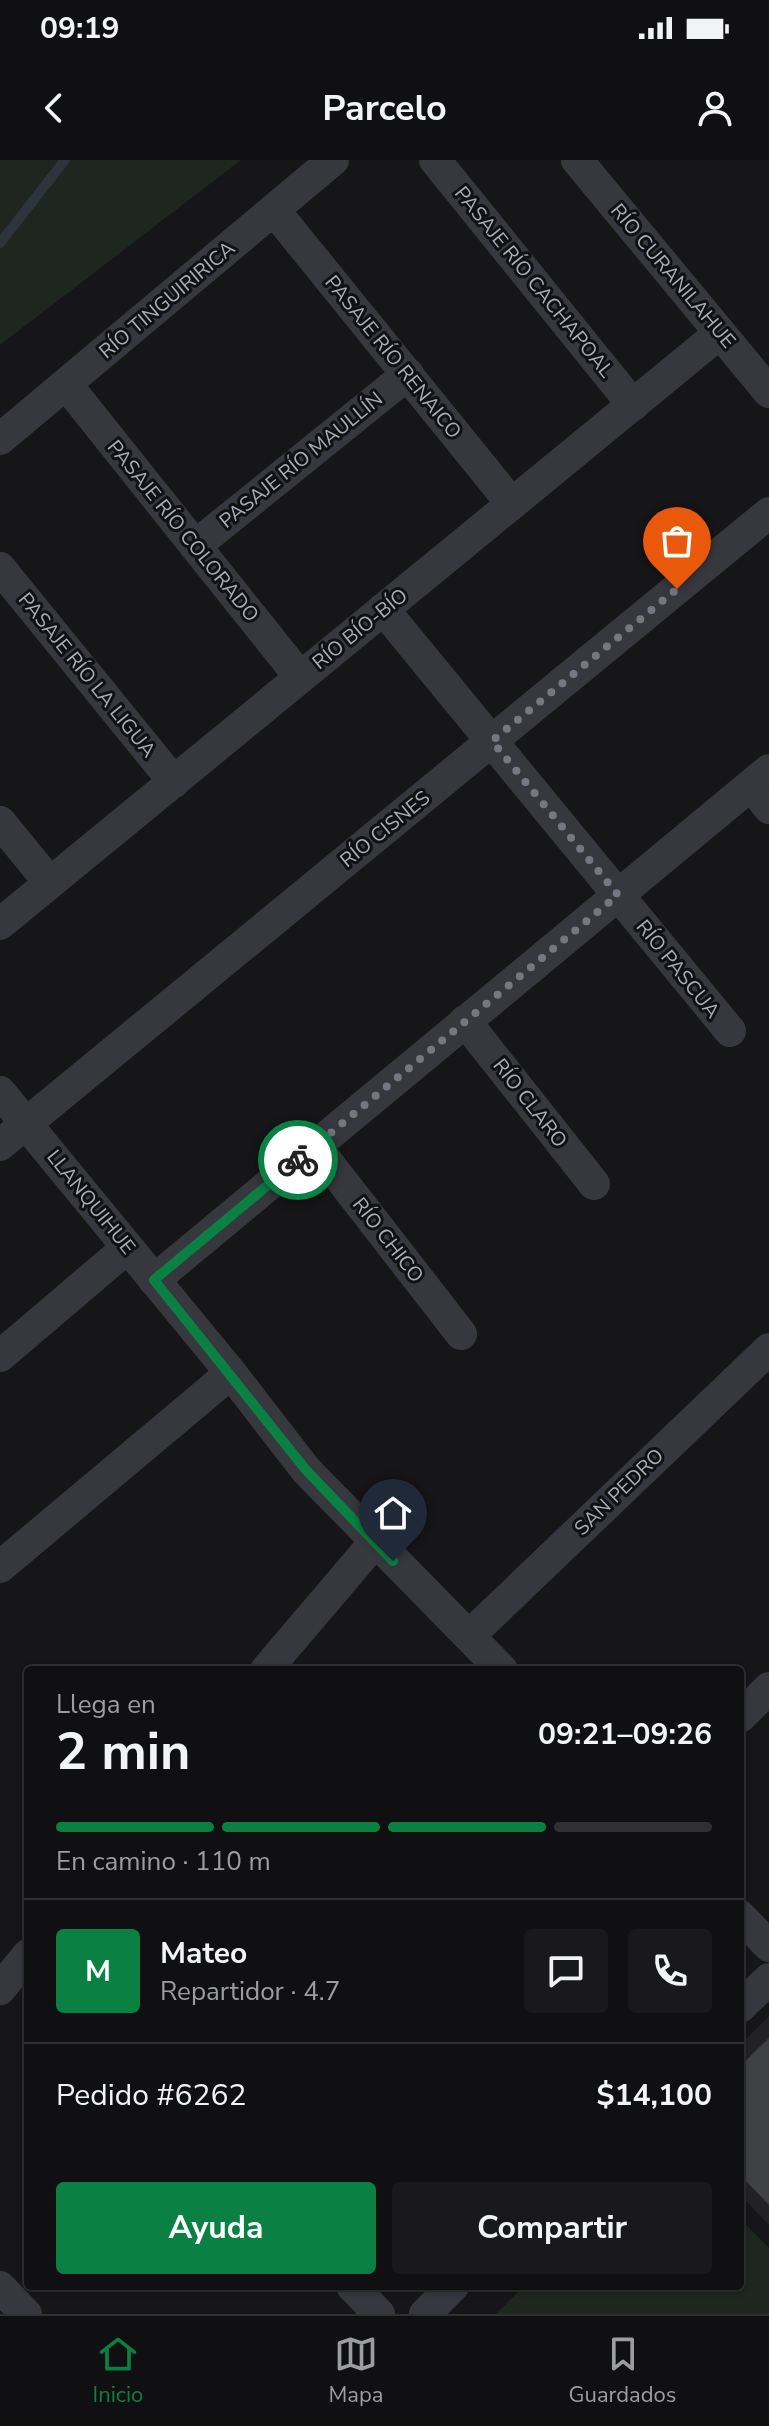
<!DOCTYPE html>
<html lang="es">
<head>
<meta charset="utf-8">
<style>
  body { margin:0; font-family:"Nunito Sans",sans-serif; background:#19191b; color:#f1f3f6; height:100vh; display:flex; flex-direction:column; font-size:30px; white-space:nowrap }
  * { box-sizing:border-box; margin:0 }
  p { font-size:26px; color:#9c9d9f }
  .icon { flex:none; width:44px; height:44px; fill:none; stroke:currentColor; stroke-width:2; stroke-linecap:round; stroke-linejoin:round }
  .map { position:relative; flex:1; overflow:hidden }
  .panel { position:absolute; left:24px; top:1506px; width:720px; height:624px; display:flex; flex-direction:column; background:#101012; border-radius:8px; box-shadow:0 2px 6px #0004,0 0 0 2px #303032 }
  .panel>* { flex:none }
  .pin { position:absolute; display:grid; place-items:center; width:68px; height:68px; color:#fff; margin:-82px -34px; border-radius:50% 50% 50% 0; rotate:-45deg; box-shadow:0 0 8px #0007 }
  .pin .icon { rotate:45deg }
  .courier { position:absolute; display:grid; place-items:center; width:80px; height:80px; margin:-40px; border:6px solid #0b8043; border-radius:50%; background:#fff; color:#222; box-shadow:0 2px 10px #0007 }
  .headline em { font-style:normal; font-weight:700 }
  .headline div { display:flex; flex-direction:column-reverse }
  .headline { display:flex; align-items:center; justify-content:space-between; height:136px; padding:0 32px }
  h1 { font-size:52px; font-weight:700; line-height:60px }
  .bar { display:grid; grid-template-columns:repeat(4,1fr); gap:12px 8px; align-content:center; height:96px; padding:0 32px }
  .bar i { height:10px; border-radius:6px; background:#303032 }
  .bar .current { background:#0b8043 }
  .bar p { grid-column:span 4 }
  .line { display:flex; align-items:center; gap:20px; padding:0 32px; border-top:2px solid #303032 }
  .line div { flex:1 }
  .round { display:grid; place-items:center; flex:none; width:84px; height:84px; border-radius:8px; background:#19191b }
  .primary-button { display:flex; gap:16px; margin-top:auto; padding:16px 32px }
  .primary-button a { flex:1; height:92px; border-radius:8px; background:#0b8043; color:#fff; font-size:32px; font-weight:700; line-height:92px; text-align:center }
  .primary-button a+a { background:#19191b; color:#f1f3f6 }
  .status { display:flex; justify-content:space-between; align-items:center; height:56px; padding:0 40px; background:#101012; direction:ltr }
  .status svg { height:22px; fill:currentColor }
  header { display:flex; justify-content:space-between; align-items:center; height:104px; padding:0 32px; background:#101012; font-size:36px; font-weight:700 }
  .menu { display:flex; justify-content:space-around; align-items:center; height:112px; border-top:2px solid #303032; background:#101012; font-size:22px; color:#9c9d9f }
  .menu a { display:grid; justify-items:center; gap:4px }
  .menu .current { color:#0b8043 }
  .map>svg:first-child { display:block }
  .built { fill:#222225 }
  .green { fill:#1e261f }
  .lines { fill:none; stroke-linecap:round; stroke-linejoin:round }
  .stream { stroke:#2c353c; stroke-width:10 }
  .building { fill:#404145 }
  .street { stroke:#37383d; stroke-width:32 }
  .done { stroke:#757880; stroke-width:8; stroke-dasharray:0 14.4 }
  .route { stroke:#0b8043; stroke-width:10 }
  .labels { text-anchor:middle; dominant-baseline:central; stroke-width:6; stroke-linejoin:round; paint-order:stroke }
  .street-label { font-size:20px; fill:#a8adb8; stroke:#111113 }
</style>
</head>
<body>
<div class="status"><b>09:19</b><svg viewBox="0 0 49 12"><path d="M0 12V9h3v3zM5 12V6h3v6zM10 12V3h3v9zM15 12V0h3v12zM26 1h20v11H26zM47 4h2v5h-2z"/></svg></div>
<header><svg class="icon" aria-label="back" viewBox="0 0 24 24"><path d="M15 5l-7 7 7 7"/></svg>Parcelo<svg class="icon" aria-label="person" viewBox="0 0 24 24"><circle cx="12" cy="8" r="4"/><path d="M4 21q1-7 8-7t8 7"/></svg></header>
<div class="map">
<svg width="769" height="2154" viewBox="0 0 769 2154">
  <rect width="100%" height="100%" fill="#161618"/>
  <path class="built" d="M769 1856V2065L740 2035V1885Z"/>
  <path class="green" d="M0 0H241L0 185Z
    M740 2059 769 2088V2154H496L524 2126H740Z"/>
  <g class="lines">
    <path class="stream" d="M0 83 65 0"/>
  </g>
  <path class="building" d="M769 1878V2045L740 2015V1906Z"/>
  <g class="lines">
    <path class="street" d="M435 0 633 245
      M577 0 769 232
      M274 50 512 344
      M66 224 300 517
      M0 279 333 0
      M195 386 408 214
      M0 408 174 622
      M383 449 730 871
      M751 625 769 648
      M0 662 50 723
      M0 764 720 173
      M465 861 594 1024
      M0 932 231 1213 306 1310 502 1510
      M0 985 769 353
      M315 986 461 1174
      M154 1120 769 610
      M0 1196 127 1088
      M0 1407 231 1213
      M469 1476 769 1189
      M266 1510 374 1383
      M740 1557 769 1528
      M740 1756 769 1786
      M0 1829 28 1795
      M740 1847 769 1819
      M352 2126 379 2154
      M0 2127 26 2154
      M425 2154 453 2126"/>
  </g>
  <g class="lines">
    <path class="done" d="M298 1000 618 735 492 581 677 429"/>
    <path class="route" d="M298 1000 154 1120 306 1310 393 1401"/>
  </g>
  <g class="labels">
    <g class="street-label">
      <text transform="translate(673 116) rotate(50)">RÍO CURANILAHUE</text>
      <text transform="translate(534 122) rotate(51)">PASAJE RÍO CACHAPOAL</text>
      <text transform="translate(167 140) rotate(-40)">RÍO TINGUIRIRICA</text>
      <text transform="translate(393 197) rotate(51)">PASAJE RÍO RENAICO</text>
      <text transform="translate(301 300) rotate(-39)">PASAJE RÍO MAULLÍN</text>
      <text transform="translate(183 371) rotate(51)">PASAJE RÍO COLORADO</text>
      <text transform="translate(360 469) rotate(-39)">RÍO BÍO-BÍO</text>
      <text transform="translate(87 515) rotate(51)">PASAJE RÍO LA LIGUA</text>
      <text transform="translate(385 669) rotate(-39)">RÍO CISNES</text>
      <text transform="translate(678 809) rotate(51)">RÍO PASCUA</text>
      <text transform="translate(530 943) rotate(52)">RÍO CLARO</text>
      <text transform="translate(91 1042) rotate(51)">LLANQUIHUE</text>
      <text transform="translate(388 1080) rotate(52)">RÍO CHICO</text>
      <text transform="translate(619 1332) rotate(-44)">SAN PEDRO</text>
    </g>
  </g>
</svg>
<div class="pin" style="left:677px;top:429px;background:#ea580c"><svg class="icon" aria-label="bag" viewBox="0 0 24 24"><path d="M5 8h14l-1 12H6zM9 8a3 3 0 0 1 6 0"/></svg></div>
<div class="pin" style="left:393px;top:1401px;background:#1f2937"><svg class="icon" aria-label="home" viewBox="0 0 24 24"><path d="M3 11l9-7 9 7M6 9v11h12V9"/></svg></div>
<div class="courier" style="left:298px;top:1000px"><svg class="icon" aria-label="bike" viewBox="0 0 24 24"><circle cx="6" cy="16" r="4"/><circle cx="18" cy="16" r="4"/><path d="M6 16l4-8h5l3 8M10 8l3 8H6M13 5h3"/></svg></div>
<section class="panel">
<div class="headline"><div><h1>2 min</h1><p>Llega en</p></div><em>09:21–09:26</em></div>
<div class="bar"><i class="current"></i><i class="current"></i><i class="current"></i><i></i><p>En camino · 110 m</p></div>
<div class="line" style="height:144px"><b class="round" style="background:#0b8043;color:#fff">M</b><div><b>Mateo</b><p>Repartidor · 4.7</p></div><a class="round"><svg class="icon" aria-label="chat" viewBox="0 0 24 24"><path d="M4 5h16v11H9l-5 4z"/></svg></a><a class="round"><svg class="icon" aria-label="phone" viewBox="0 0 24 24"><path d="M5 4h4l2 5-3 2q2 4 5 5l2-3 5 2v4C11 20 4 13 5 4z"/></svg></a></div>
<div class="line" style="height:104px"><div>Pedido #6262</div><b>$14,100</b></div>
<div class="primary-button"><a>Ayuda</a><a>Compartir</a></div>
</section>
</div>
<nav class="menu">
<a class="current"><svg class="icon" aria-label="home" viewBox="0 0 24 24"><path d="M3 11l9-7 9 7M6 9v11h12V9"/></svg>Inicio</a>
<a><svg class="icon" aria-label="map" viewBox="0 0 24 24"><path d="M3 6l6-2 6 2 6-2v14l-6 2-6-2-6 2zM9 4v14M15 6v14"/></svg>Mapa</a>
<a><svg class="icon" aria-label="saved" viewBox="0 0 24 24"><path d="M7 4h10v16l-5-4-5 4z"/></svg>Guardados</a>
</nav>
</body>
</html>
